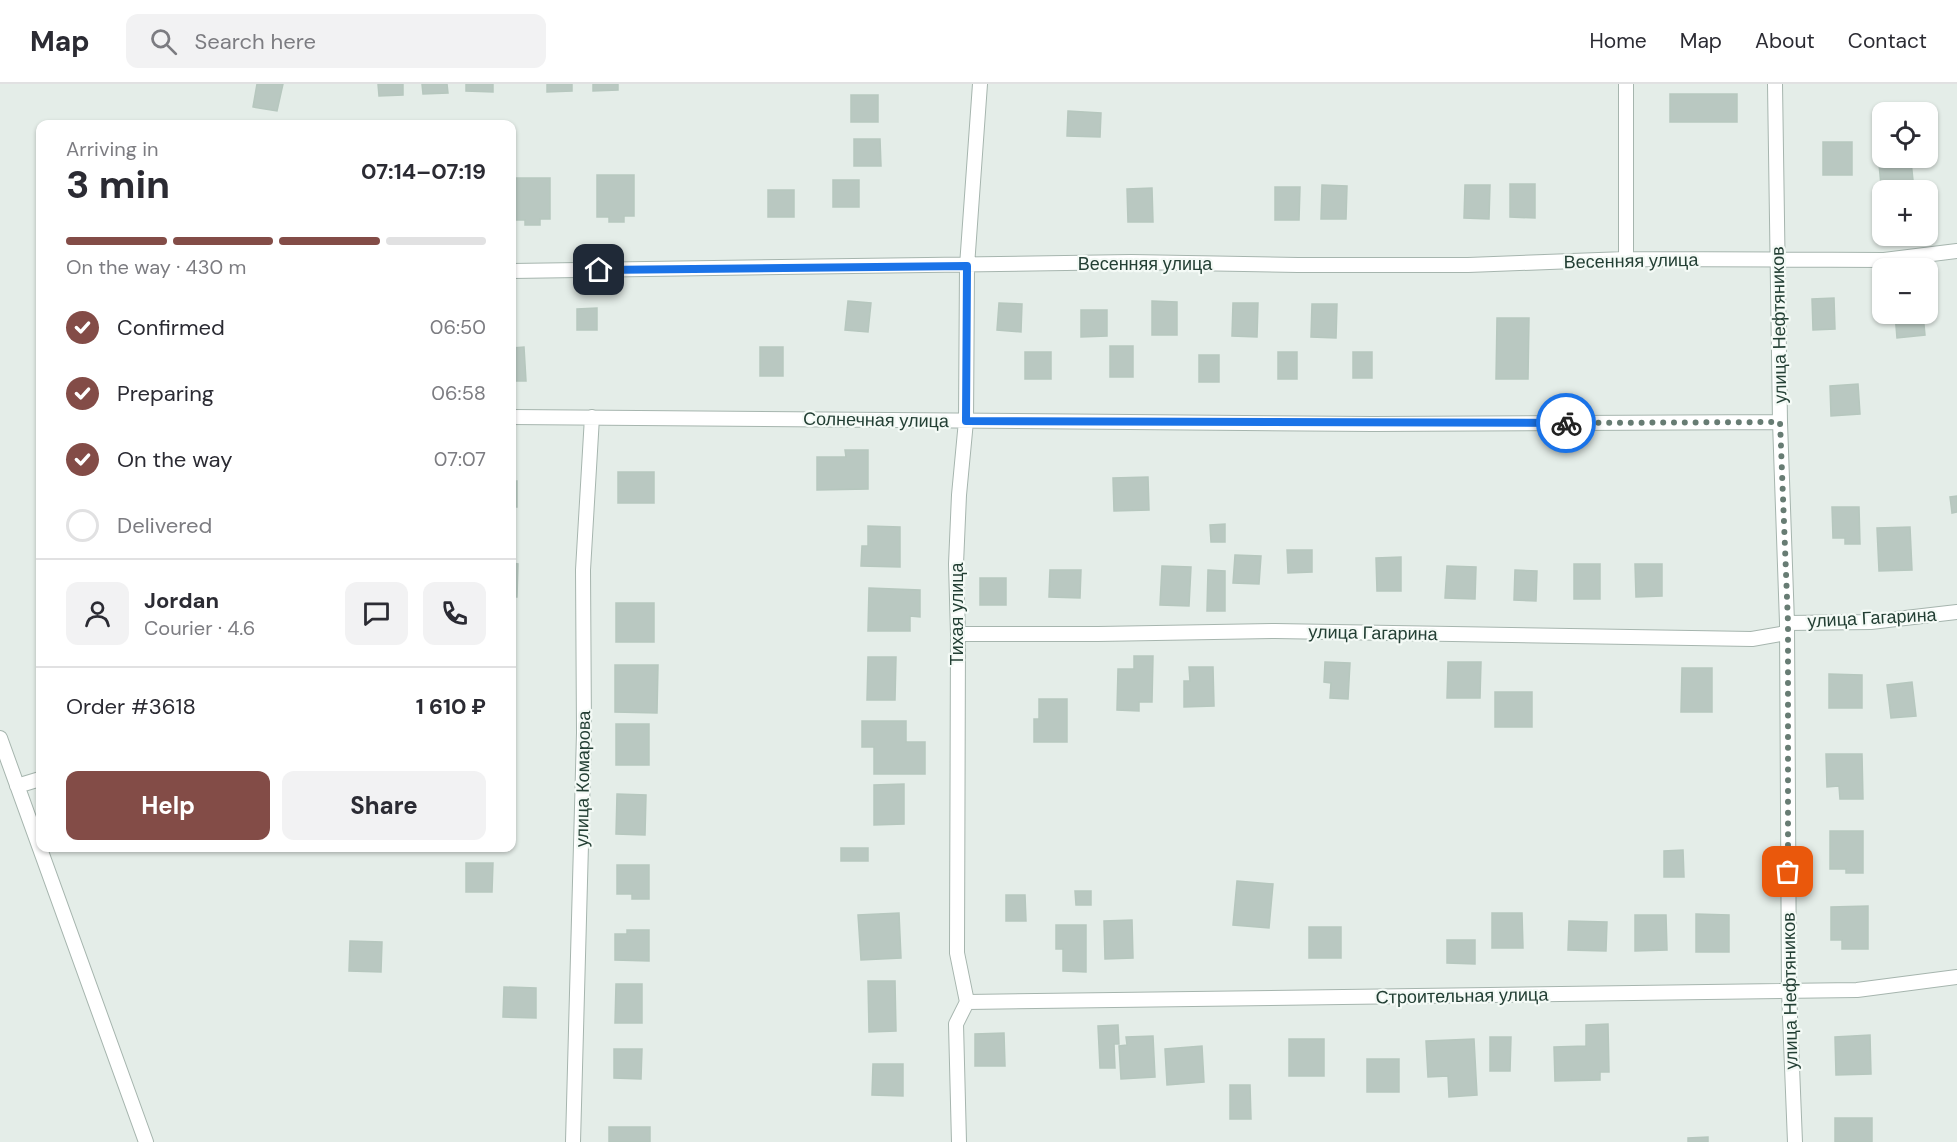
<!DOCTYPE html>
<html lang="en">
<head>
<meta charset="utf-8">
<style>
  body { margin:0; font-family:"DM Sans",sans-serif; background:#f2f2f3; color:#2b2b33; height:100vh; display:flex; flex-direction:column; font-size:22px; white-space:nowrap }
  * { box-sizing:border-box; margin:0 }
  p { font-size:20px; color:#7c7c81 }
  .icon { flex:none; width:33px; height:33px; fill:none; stroke:currentColor; stroke-width:2; stroke-linecap:round; stroke-linejoin:round }
  .map { position:relative; flex:1; overflow:hidden }
  .sheet { position:absolute; left:36px; top:36px; width:480px; height:732px; display:flex; flex-direction:column; background:#fff; border-radius:12px; box-shadow:0 2px 4px #0004 }
  .sheet>* { flex:none }
  .tools { position:absolute; left:1872px; top:18px; display:grid; gap:12px }
  .tools a { display:grid; place-items:center; width:66px; height:66px; border-radius:12px; background:#fff; box-shadow:0 2px 4px #0004; font-size:30px }
  .pin { position:absolute; display:grid; place-items:center; width:51px; height:51px; color:#fff; margin:-26px; border-radius:12px; box-shadow:0 3px 9px #0006 }
  .courier { position:absolute; display:grid; place-items:center; width:60px; height:60px; margin:-30px; border:4px solid #1a73e8; border-radius:50%; background:#fff; color:#222; box-shadow:0 2px 8px #0007 }
  .summary em { font-style:normal; font-weight:700 }
  .summary div { display:flex; flex-direction:column-reverse }
  .summary { display:flex; align-items:center; justify-content:space-between; height:102px; padding:0 30px }
  h1 { font-size:39px; font-weight:700; line-height:45px }
  .bar { display:grid; grid-template-columns:repeat(4,1fr); gap:9px 6px; align-content:center; height:72px; padding:0 30px }
  .bar i { height:8px; border-radius:4px; background:#e1e1e2 }
  .bar .current { background:#834c47 }
  .bar p { grid-column:span 4 }
  .line { display:flex; align-items:center; gap:15px; padding:0 30px; border-top:2px solid #e1e1e2 }
  .line div { flex:1 }
  .round { display:grid; place-items:center; flex:none; width:63px; height:63px; border-radius:12px; background:#f2f2f3 }
  ol { padding:0 30px; list-style:none }
  li { display:flex; align-items:center; gap:18px; height:66px }
  li p { margin-inline-start:auto }
  li .icon { padding:6px; border-radius:50%; background:#834c47; color:#fff; stroke-width:4 }
  li:last-child { color:#7c7c81 }
  li i { width:33px; height:33px; border:3px solid #e1e1e2; border-radius:50% }
  .cta { display:flex; gap:12px; margin-top:auto; padding:12px 30px }
  .cta a { flex:1; height:69px; border-radius:12px; background:#834c47; color:#fff; font-size:24px; font-weight:700; line-height:69px; text-align:center }
  .cta a+a { background:#f2f2f3; color:#2b2b33 }
  header { display:flex; align-items:center; gap:36px; box-sizing:border-box; height:84px; padding:0 30px; background:#fff; border-bottom:2px solid #e1e1e2 }
  header strong { font-size:28px }
  nav { display:flex; gap:33px; margin-inline-start:auto; font-size:21px }
  .search { width:420px; height:54px; background:#f2f2f3; display:flex; align-items:center; gap:15px; box-sizing:border-box; padding:0 21px; border-radius:12px; color:#7c7c81; font-size:22px }
  .map>svg:first-child { display:block }
  .building { fill:#b9c8c1; stroke:#b6c7be; stroke-width:1.5 }
  .lines { fill:none; stroke-linecap:round; stroke-linejoin:round }
  .minor-casing { stroke:#a6b5ae; stroke-width:16 }
  .minor { stroke:#fff; stroke-width:14 }
  .done { stroke:#677c73; stroke-width:6; stroke-dasharray:0 10.8 }
  .route { stroke:#1a73e8; stroke-width:8 }
  .labels { text-anchor:middle; dominant-baseline:central; stroke-width:4.5; stroke-linejoin:round; paint-order:stroke }
  .street-label { font-size:18px; fill:#233f34; stroke:#f4faf6 }
</style>
</head>
<body>
<header>
<strong>Map</strong>
<div class="search"><svg class="icon" aria-label="search" viewBox="0 0 24 24"><circle cx="10" cy="10" r="6"/><path d="M15 15l6 6"/></svg>Search here</div>
<nav><a>Home</a><a>Map</a><a>About</a><a>Contact</a></nav>
</header>
<div class="map">
<svg width="1957" height="1058" viewBox="0 0 1957 1058">
  <rect width="100%" height="100%" fill="#e4ede8"/>
  <path class="building" d="M257 0H283L277 27 253 23Z
    M378 0H403V11L379 12Z
    M422 0H447L448 9 423 10Z
    M466 0H493V8L466 7Z
    M547 0H572V7L547 8Z
    M593 0H618V6L593 7Z
    M1670 10H1737V38H1670Z
    M851 11H878V38H851Z
    M1068 27 1101 29 1100 53 1067 52Z
    M854 55H880L881 82H854Z
    M1823 58H1852V91H1823Z
    M1911 77 1914 106H1882V112L1879 80Z
    M597 91H634V132H624V138H609V133H597Z
    M513 94H550V135H540V141H525V136H513Z
    M833 96H859V123H833Z
    M1510 100H1535V134L1510 133Z
    M1322 101 1347 102 1346 135H1321Z
    M1465 101H1490L1489 135 1464 134Z
    M1275 103H1300L1299 136H1275Z
    M1152 104 1153 138H1128L1127 105Z
    M768 106H794V133H768Z
    M1882 197V223L1876 224 1874 198Z
    M1834 214 1835 245 1813 246 1812 215Z
    M848 217 871 219 868 248 845 246Z
    M1152 217 1177 218V251H1152Z
    M999 219 1022 220 1021 248 997 246Z
    M1233 219H1258L1257 253 1232 252Z
    M1312 220H1337L1336 254 1311 253Z
    M597 224V246H577V225Z
    M1081 226H1107V252L1081 253Z
    M1895 230H1923L1925 251 1897 254Z
    M1497 234H1529L1528 295H1496Z
    M1110 262H1133V293H1110Z
    M524 263 526 297H512V264Z
    M760 263H783V292H760Z
    M1025 268H1051V295H1025Z
    M1278 268H1297V295H1278Z
    M1353 268H1372V294H1353Z
    M1199 271H1219V298H1199Z
    M1858 300 1860 330 1831 332 1830 302Z
    M845 366H868V405L817 406V373H846Z
    M618 388H654V419H618Z
    M1148 393 1149 426 1114 427 1113 394Z
    M512 397H517V423H512Z
    M1957 412V428L1952 429 1950 413Z
    M1832 423H1859L1860 460H1845V454H1833Z
    M1225 440V458H1211L1210 441Z
    M868 442 900 443V483L861 482 862 462H868Z
    M1910 443 1912 486 1879 487 1877 444Z
    M1287 466H1312V488L1288 489Z
    M1235 471 1261 472 1259 500 1233 499Z
    M1401 473V507H1377L1376 474Z
    M512 479 518 480 517 513H512Z
    M1574 480H1600V515H1574Z
    M1635 480H1662V512L1636 513Z
    M1162 482 1191 483 1189 522 1160 521Z
    M1447 482 1476 483 1475 515 1445 514Z
    M1050 486H1081L1080 514 1049 513Z
    M1208 486 1225 487V527H1207Z
    M1515 486 1537 487 1536 517 1514 516Z
    M980 494H1006V521H980Z
    M869 504 920 506V533L910 532V547H868Z
    M616 519H654V558H616Z
    M1134 572H1153L1152 618H1139V627L1117 626 1118 585H1134Z
    M868 573H896L895 616H867Z
    M1325 578 1350 579 1348 615 1330 614 1331 599 1324 598Z
    M1448 578H1481L1480 614H1447Z
    M615 581H658L657 629 615 628Z
    M1189 583H1213L1214 622 1184 623V597H1190Z
    M1682 584H1712V628H1681Z
    M1829 590 1862 591V624H1829Z
    M1912 598 1916 632 1891 634 1887 601Z
    M1495 608H1532V643H1495Z
    M1039 615H1067V658H1034V635H1039Z
    M862 637H906V658H925V690H874V663H862Z
    M616 640H649V681H616Z
    M1826 670H1862L1863 715H1840L1839 702 1827 703Z
    M904 700V740L874 741V701Z
    M617 710 646 711 645 751 616 750Z
    M512 725H515V757H512Z
    M1830 747H1863V789H1846V785H1830Z
    M841 764H868V777H841Z
    M1683 766 1684 793H1664V767Z
    M466 779H493L492 808H466Z
    M617 781H649V815H632V810H617Z
    M1237 797 1273 800 1269 844 1233 841Z
    M1075 807H1091V821H1076Z
    M1006 811H1025L1026 837H1006Z
    M1868 822V865H1842V856H1831V823Z
    M899 829 901 874 861 876 858 831Z
    M1492 829H1522L1523 864H1492Z
    M1696 830 1729 831V868H1696Z
    M1635 831H1666L1667 866 1635 867Z
    M1132 836 1133 874 1105 875 1104 837Z
    M1569 837 1607 838 1606 867 1568 866Z
    M1056 841H1086V888L1063 887V865H1056Z
    M1309 843H1341V874H1309Z
    M627 846H649V877L615 876V850H627Z
    M1447 856H1475V880L1447 879Z
    M350 857 382 858 381 888 349 887Z
    M868 897H895L896 947 869 948Z
    M616 900H642V939H615Z
    M504 903 536 904V934L503 933Z
    M1608 940 1609 988H1600V996L1555 997 1554 963 1586 962V941Z
    M1118 941 1119 960H1114L1115 984H1100L1098 942Z
    M1004 949 1005 982H975V950Z
    M1870 951 1871 990 1836 991 1835 953Z
    M1153 952 1155 993 1121 995 1119 962 1127 961 1126 953Z
    M1490 953H1511L1510 987H1490Z
    M1289 955H1324V992H1289Z
    M1474 955 1477 1011 1449 1013 1448 992 1428 993 1426 957Z
    M1202 962 1204 998 1167 1001 1165 965Z
    M614 965H642L641 995 614 994Z
    M1367 975H1399V1008H1367Z
    M873 980H903V1012L872 1011Z
    M1230 1001H1250L1251 1035H1230Z
    M1835 1034H1872V1058H1835Z
    M609 1043H650V1058H609Z
    M1708 1053V1058H1688V1054Z"/>
  <g class="lines">
    <defs>
      <path id="minor" d="M1626 0V175
        M1775 0 1780 338 1787 539 1789 907 1795 1058
        M512 187 1131 178 1298 181H1468L1626 175 1884 176 1957 167
        M512 333 1373 340 1780 338
        M1787 539 1871 538 1957 528
        M958 550H1098L1275 547 1752 555 1786 549
        M0 654 146 1058
        M17 702 40 695
        M967 918 1857 906 1957 893
        M573 1058 584 649 583 486 592 333
        M959 1058 956 940 967 918 957 869 958 550 956 480 959 411 966 337 967 182 980 0"/>
    </defs>
    <use href="#minor" class="minor-casing"/>
    <use href="#minor" class="minor"/>
  </g>
  <g class="lines">
    <path class="done" d="M1566 339 1780 338 1788 539V788"/>
    <path class="route" d="M599 186 967 182 966 337 1566 339"/>
  </g>
  <g class="labels">
    <g class="street-label">
      <text transform="translate(1631 177) rotate(-1)">Весенняя улица</text>
      <text x="1145" y="180">Весенняя улица</text>
      <text transform="translate(1779 241) rotate(-91)">улица Нефтяников</text>
      <text transform="translate(876 336) rotate(1)">Солнечная улица</text>
      <text transform="translate(957 530) rotate(-90)">Тихая улица</text>
      <text transform="translate(1872 534) rotate(-3)">улица Гагарина</text>
      <text transform="translate(1373 549) rotate(1)">улица Гагарина</text>
      <text transform="translate(583 695) rotate(-89)">улица Комарова</text>
      <text transform="translate(1790 907) rotate(-91)">улица Нефтяников</text>
      <text transform="translate(1462 912) rotate(-1)">Строительная улица</text>
    </g>
  </g>
</svg>
<div class="tools">
<a><svg class="icon" aria-label="locate" viewBox="0 0 24 24"><circle cx="12" cy="12" r="6"/><path d="M12 2v4M12 18v4M2 12h4M18 12h4"/></svg></a>
<a>+</a>
<a>−</a>
</div>
<div class="pin" style="left:1788px;top:788px;background:#ea580c"><svg class="icon" aria-label="bag" viewBox="0 0 24 24"><path d="M5 8h14l-1 12H6zM9 8a3 3 0 0 1 6 0"/></svg></div>
<div class="pin" style="left:599px;top:186px;background:#1f2937"><svg class="icon" aria-label="home" viewBox="0 0 24 24"><path d="M3 11l9-7 9 7M6 9v11h12V9"/></svg></div>
<div class="courier" style="left:1566px;top:339px"><svg class="icon" aria-label="bike" viewBox="0 0 24 24"><circle cx="6" cy="16" r="4"/><circle cx="18" cy="16" r="4"/><path d="M6 16l4-8h5l3 8M10 8l3 8H6M13 5h3"/></svg></div>
<section class="sheet">
<div class="summary"><div><h1>3 min</h1><p>Arriving in</p></div><em>07:14–07:19</em></div>
<div class="bar"><i class="current"></i><i class="current"></i><i class="current"></i><i></i><p>On the way · 430 m</p></div>
<ol>
<li><svg class="icon" aria-label="check" viewBox="0 0 24 24"><path d="M5 12l5 5 9-10"/></svg>Confirmed<p>06:50</p></li>
<li><svg class="icon" aria-label="check" viewBox="0 0 24 24"><path d="M5 12l5 5 9-10"/></svg>Preparing<p>06:58</p></li>
<li><svg class="icon" aria-label="check" viewBox="0 0 24 24"><path d="M5 12l5 5 9-10"/></svg>On the way<p>07:07</p></li>
<li><i></i>Delivered</li>
</ol>
<div class="line" style="height:108px"><a class="round"><svg class="icon" aria-label="person" viewBox="0 0 24 24"><circle cx="12" cy="8" r="4"/><path d="M4 21q1-7 8-7t8 7"/></svg></a><div><b>Jordan</b><p>Courier · 4.6</p></div><a class="round"><svg class="icon" aria-label="chat" viewBox="0 0 24 24"><path d="M4 5h16v11H9l-5 4z"/></svg></a><a class="round"><svg class="icon" aria-label="phone" viewBox="0 0 24 24"><path d="M5 4h4l2 5-3 2q2 4 5 5l2-3 5 2v4C11 20 4 13 5 4z"/></svg></a></div>
<div class="line" style="height:78px"><div>Order #3618</div><b>1 610 ₽</b></div>
<div class="cta"><a>Help</a><a>Share</a></div>
</section>
</div>
</body>
</html>
